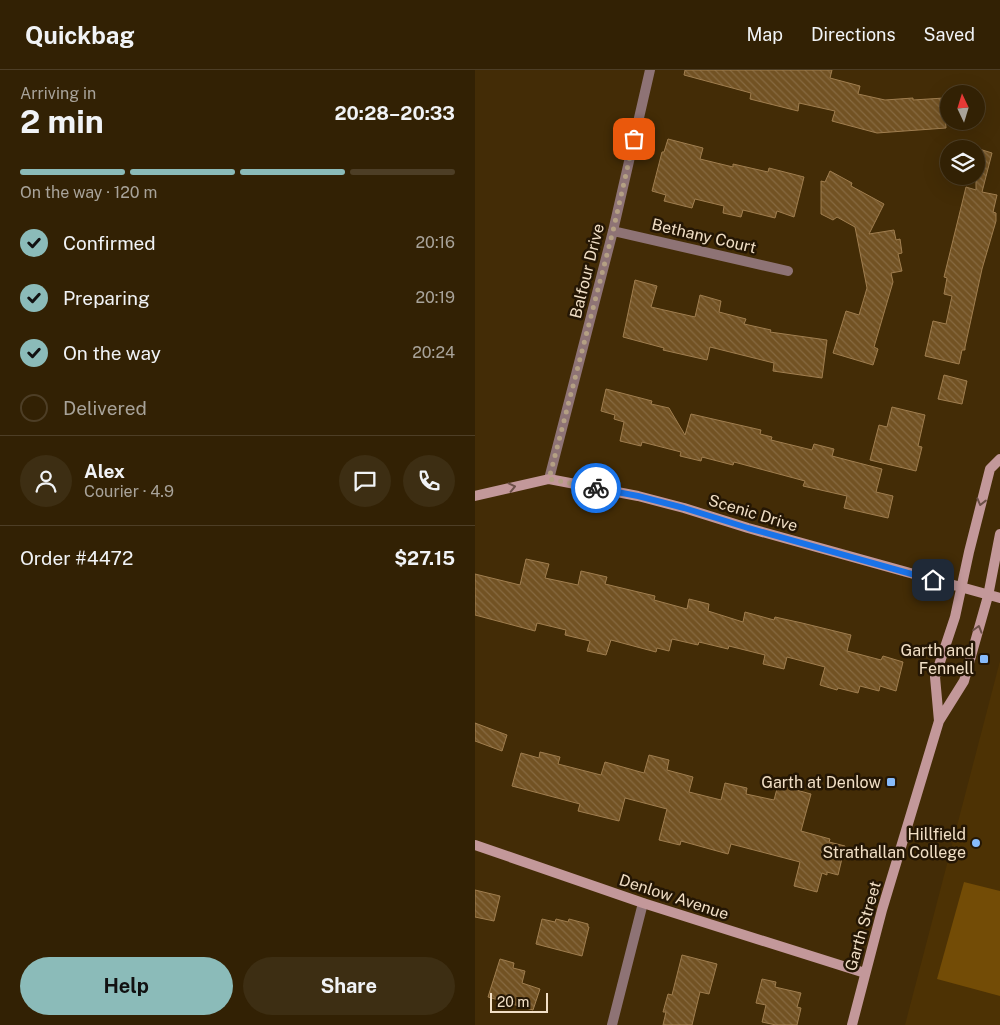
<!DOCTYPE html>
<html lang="en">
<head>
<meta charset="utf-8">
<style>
  body { margin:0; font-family:"Public Sans",sans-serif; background:#3d2e13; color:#f1f3f6; height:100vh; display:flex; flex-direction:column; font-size:19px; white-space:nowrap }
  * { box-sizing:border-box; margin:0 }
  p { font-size:16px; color:#a8a39a }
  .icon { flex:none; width:28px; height:28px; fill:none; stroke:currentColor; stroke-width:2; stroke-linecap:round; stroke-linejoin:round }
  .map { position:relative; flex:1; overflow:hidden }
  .drawer { display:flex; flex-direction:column; background:#322104; width:475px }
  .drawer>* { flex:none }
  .needle { width:32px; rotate:356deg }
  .controls { position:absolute; left:465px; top:15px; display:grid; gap:10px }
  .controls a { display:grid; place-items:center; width:45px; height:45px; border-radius:50%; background:#322104; box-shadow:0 5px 20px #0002,0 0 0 1px #4d3e26; font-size:25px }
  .scale { position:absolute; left:15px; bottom:12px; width:58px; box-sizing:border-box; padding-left:5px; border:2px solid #f1dfc6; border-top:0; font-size:14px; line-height:18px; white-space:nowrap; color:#f1dfc6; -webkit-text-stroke:4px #241604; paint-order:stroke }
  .pin { position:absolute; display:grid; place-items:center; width:42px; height:42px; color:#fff; margin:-21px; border-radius:10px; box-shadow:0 2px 8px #0006 }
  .courier { position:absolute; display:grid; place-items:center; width:50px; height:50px; margin:-25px; border:4px solid #1a73e8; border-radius:50%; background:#fff; color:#222; box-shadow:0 1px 6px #0007 }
  .headline em { font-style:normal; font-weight:700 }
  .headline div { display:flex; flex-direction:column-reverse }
  .headline { display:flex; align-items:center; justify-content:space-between; height:85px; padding:0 20px }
  h1 { font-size:32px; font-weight:700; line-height:38px }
  .bar { display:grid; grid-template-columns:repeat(4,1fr); gap:8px 5px; align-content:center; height:60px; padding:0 20px }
  .bar i { height:6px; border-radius:4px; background:#4d3e26 }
  .bar .on { background:#8bbbb9 }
  .bar p { grid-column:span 4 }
  .line { display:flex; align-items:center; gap:12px; padding:0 20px; border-top:1px solid #4d3e26 }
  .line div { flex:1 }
  .round { display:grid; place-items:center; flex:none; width:52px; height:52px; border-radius:26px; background:#3d2e13 }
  ol { padding:0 20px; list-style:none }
  li { display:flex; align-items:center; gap:15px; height:55px }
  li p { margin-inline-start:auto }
  li .icon { padding:5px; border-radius:50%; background:#8bbbb9; color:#111; stroke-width:4 }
  li:last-child { color:#a8a39a }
  li i { width:28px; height:28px; border:2px solid #4d3e26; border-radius:50% }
  .primary-button { display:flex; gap:10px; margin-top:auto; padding:10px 20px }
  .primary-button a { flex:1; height:58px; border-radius:30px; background:#8bbbb9; color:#111; font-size:20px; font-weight:700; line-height:58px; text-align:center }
  .primary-button a+a { background:#3d2e13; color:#f1f3f6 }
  header { display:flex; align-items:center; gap:30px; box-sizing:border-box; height:70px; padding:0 25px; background:#322104; border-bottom:1px solid #4d3e26 }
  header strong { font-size:24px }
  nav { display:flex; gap:28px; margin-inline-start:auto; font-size:18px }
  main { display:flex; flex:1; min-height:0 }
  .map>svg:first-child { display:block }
  .built { fill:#4d3204 }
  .park { fill:#734c06 }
  .building { fill:url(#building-back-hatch); stroke:#a07e4f }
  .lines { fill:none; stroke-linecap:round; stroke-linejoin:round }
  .street { stroke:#8e7375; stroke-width:10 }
  .secondary { stroke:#c3989a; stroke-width:10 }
  .oneway { stroke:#6c5048 }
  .done { stroke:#b4a083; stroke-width:5; stroke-dasharray:0 9 }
  .route { stroke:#1a73e8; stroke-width:6 }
  .poi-dot { fill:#87bbfb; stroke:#241604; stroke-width:2 }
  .labels { text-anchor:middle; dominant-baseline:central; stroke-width:5; stroke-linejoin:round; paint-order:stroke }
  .street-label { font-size:16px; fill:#f1dfc6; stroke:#241604 }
  .poi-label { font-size:16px; fill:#f1dfc6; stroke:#241604; text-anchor:end }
</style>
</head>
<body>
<header>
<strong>Quickbag</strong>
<nav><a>Map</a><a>Directions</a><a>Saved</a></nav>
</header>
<main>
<section class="drawer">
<div class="headline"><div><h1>2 min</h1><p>Arriving in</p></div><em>20:28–20:33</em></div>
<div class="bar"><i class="on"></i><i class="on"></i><i class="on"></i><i></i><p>On the way · 120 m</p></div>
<ol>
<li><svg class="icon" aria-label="check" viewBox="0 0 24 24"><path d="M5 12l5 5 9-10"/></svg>Confirmed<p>20:16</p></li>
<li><svg class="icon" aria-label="check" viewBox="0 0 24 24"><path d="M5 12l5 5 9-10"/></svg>Preparing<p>20:19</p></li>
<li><svg class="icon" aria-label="check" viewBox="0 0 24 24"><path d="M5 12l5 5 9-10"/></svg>On the way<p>20:24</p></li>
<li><i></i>Delivered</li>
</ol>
<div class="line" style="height:90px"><a class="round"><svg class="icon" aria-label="person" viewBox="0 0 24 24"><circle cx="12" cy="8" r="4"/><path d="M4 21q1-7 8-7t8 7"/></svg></a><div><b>Alex</b><p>Courier · 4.9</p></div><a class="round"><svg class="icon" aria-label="chat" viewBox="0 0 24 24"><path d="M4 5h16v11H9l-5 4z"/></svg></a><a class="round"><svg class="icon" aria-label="phone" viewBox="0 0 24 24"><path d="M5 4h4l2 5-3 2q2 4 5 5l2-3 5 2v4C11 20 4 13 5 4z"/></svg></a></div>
<div class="line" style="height:65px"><div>Order #4472</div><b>$27.15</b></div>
<div class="primary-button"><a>Help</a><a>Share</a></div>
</section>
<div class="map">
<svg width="525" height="955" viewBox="0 0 525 955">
  <defs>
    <pattern id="building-back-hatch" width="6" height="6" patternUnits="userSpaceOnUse" patternTransform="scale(1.25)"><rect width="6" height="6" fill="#725223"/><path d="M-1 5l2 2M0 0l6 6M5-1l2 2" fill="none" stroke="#876a41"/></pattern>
  </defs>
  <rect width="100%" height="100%" fill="#432c06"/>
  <path class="built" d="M525 591V955H430Z"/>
  <path class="park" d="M489 812 525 821V926L462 909Z"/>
  <path class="building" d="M210 0H357L355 8 385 16 383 24 410 30 438 28V30L469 28 471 58 402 63 357 51 360 41 324 33 323 41 275 29 276 23 209 5Z
    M193 69 228 78 225 89 258 97V94L293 102 294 98 329 107 319 147 302 141 300 148 268 140 266 147 248 143 249 136 220 129 217 138 189 131 191 125 177 121 187 82H189Z
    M501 78 517 83 507 122 522 125 518 142 521 143V151L507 199 490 277V280H487L484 294 450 286 458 251 471 254 477 226 469 224 472 208 469 207 491 117 501 120Z
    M355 101 377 113 376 116 409 134 394 164 419 160 421 170 425 169 427 183 423 184 427 201 416 203 418 212 399 277 403 279 398 295 358 283 371 241 384 245 392 218 380 157 362 147 358 150 346 144V111L350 112Z
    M160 210 182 216 176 237 220 247 225 225 246 231 244 242 271 249 269 254 296 260 295 262 352 270 347 308 298 301 299 293 235 277 232 290 188 280 189 278 148 267Z
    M469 305 492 311 487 334 463 329Z
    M131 319 177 331 176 334 194 338 210 365 216 344 286 360 285 364 297 367 296 370 337 380 339 374 359 379 357 386 407 399 401 422 418 426 413 448 369 438 372 426 328 416 330 411 259 392 258 395 227 387 226 391 205 386 206 382 167 372 166 376 145 371 149 352 139 349 140 345 126 341Z
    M417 337 450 345 443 376 447 377 441 401 395 390 404 355 412 357Z
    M51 489 74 494 70 508 103 515 106 501 132 507 130 514 180 526 179 530 212 539 214 529 234 534 233 541 268 552 270 542 299 550 300 547 327 553 376 565 372 581 406 590 408 586 428 592 421 621 405 616 404 621 385 616 383 623 363 618 362 620 345 615 350 597 312 587 309 599 288 594 290 585 254 576 253 579 224 572 223 575 197 569 194 581 182 578 181 582 136 570 131 585 112 581 115 571 90 565 91 560 62 553 60 561 0 545V504L45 515Z
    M0 653 32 665 27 681 0 671Z
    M65 682 85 687 83 694 126 705 130 692 169 703 174 685 194 690 192 700 218 707 214 722 246 730 250 713 272 718 271 724 299 730 303 715 336 724 326 761 355 769 354 772 370 776 363 805 352 802V805L347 803 342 822 319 816 325 792 256 774 253 784 206 771 205 775 184 770 192 739 150 728 144 751 103 741 105 734 37 716 46 683 64 688Z
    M0 820 25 826 19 851 0 847Z
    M67 849 80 852 81 849 93 852 94 849 113 854V857H114L107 886 61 874Z
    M207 885 242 894 234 924 225 922 217 955H188L191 942H188L193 924 197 925Z
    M25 889 39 893 38 898 50 901 47 913 65 919 58 940 13 927Z
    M287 909 301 912 300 917 326 923 322 937 326 938 322 955H301L287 952 291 935 281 933Z"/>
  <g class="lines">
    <path class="street" d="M138 161 313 201
      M74 409 138 161 175 0
      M137 955 168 833"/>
    <path class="secondary" d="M0 426 74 409 163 426 209 438 273 458 525 528
      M464 651 460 607 480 547 494 482 515 399 525 389
      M0 775 168 833 390 903
      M377 955 407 840 464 651 489 611 513 526 525 464"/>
  </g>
  <defs><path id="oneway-chevron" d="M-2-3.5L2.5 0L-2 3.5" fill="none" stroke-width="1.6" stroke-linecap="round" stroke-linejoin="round" transform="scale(1.25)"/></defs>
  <g class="oneway">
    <use href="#oneway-chevron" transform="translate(37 417) rotate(-13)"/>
    <use href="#oneway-chevron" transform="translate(506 432) rotate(104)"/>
    <use href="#oneway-chevron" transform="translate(503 559) rotate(-74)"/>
  </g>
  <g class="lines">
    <path class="done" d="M121 418 74 409 138 161 159 69"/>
    <path class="route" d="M121 418 163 426 209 438 273 458 458 510"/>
  </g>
  <g class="poi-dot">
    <rect x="504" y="584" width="10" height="10" rx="2.5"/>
    <rect x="411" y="707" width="10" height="10" rx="2.5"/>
    <circle cx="501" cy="773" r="5"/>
  </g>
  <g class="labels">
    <g class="street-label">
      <text transform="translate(229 166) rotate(13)">Bethany Court</text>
      <text transform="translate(112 201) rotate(-76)">Balfour Drive</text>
      <text transform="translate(278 443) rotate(17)">Scenic Drive</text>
      <text transform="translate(199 827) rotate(18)">Denlow Avenue</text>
      <text transform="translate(388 856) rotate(-74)">Garth Street</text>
    </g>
    <g class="poi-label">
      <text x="499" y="580">Garth and<tspan x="499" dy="18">Fennell</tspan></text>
      <text x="406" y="712">Garth at Denlow</text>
      <text x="491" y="764">Hillfield<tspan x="491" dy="18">Strathallan College</tspan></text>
    </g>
  </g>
</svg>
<div class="controls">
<a><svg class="needle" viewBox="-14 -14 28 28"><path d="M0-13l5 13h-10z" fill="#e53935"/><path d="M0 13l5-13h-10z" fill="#a8a39a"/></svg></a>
<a><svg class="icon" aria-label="layers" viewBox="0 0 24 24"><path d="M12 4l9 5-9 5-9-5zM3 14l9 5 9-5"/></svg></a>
</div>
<div class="scale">20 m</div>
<div class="pin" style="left:159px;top:69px;background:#ea580c"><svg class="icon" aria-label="bag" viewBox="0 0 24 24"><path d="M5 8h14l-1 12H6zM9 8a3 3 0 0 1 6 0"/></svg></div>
<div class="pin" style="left:458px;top:510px;background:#1f2937"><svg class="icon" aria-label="home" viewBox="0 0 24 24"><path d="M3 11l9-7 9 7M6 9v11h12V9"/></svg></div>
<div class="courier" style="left:121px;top:418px"><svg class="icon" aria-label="bike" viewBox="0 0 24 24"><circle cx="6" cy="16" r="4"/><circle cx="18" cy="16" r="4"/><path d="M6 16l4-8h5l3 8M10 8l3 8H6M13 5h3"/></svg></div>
</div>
</main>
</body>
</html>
